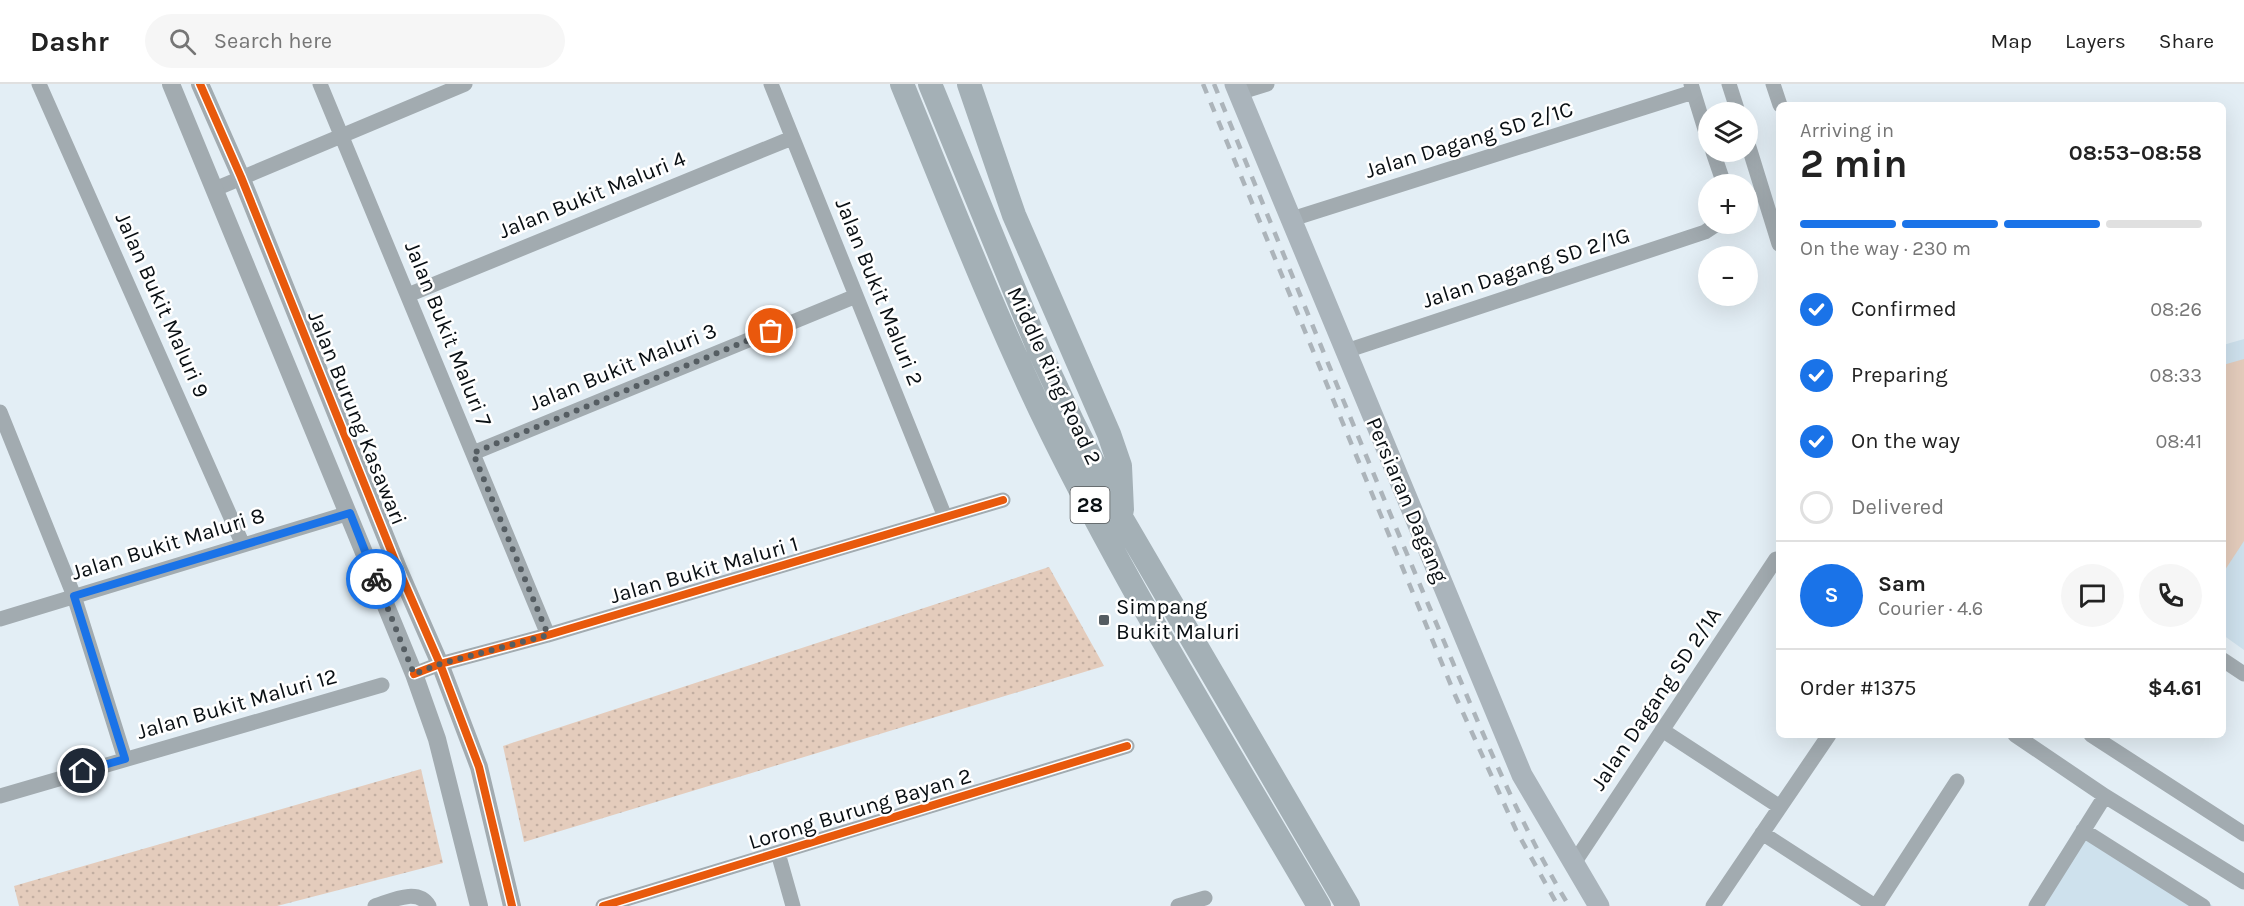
<!DOCTYPE html>
<html lang="en">
<head>
<meta charset="utf-8">
<style>
  body { margin:0; font-family:Karla,sans-serif; background:#f6f6f6; color:#222; height:100vh; display:flex; flex-direction:column; font-size:22px; white-space:nowrap }
  * { box-sizing:border-box; margin:0 }
  p { font-size:20px; color:#767676 }
  .icon { flex:none; width:33px; height:33px; fill:none; stroke:currentColor; stroke-width:2; stroke-linecap:round; stroke-linejoin:round }
  .map { position:relative; flex:1; overflow:hidden }
  .details { position:absolute; left:1776px; top:18px; width:450px; height:636px; display:flex; flex-direction:column; background:#fff; border-radius:9px; box-shadow:0 6px 24px #0002 }
  .details>* { flex:none }
  .buttons { position:absolute; left:1698px; top:18px; display:grid; gap:12px }
  .buttons a { display:grid; place-items:center; width:60px; height:60px; border-radius:50%; background:#fff; box-shadow:0 6px 24px #0002; font-size:30px }
  .pin { position:absolute; display:grid; place-items:center; width:51px; height:51px; color:#fff; margin:-26px; border:3px solid #fff; border-radius:50%; box-shadow:0 2px 6px #0007 }
  .courier { position:absolute; display:grid; place-items:center; width:60px; height:60px; margin:-30px; border:4px solid #1a73e8; border-radius:50%; background:#fff; color:#222; box-shadow:0 2px 8px #0007 }
  .headline em { font-style:normal; font-weight:700 }
  .headline div { display:flex; flex-direction:column-reverse }
  .headline { display:flex; align-items:center; justify-content:space-between; height:102px; padding:0 24px }
  h1 { font-size:39px; font-weight:700; line-height:45px }
  .bar { display:grid; grid-template-columns:repeat(4,1fr); gap:9px 6px; align-content:center; height:72px; padding:0 24px }
  .bar i { height:8px; border-radius:4px; background:#e0e0e0 }
  .bar .on { background:#1a73e8 }
  .bar p { grid-column:span 4 }
  .line { display:flex; align-items:center; gap:15px; padding:0 24px; border-top:2px solid #e0e0e0 }
  .line div { flex:1 }
  .round { display:grid; place-items:center; flex:none; width:63px; height:63px; border-radius:32px; background:#f6f6f6 }
  ol { padding:0 24px; list-style:none }
  li { display:flex; align-items:center; gap:18px; height:66px }
  li p { margin-inline-start:auto }
  li .icon { padding:6px; border-radius:50%; background:#1a73e8; color:#fff; stroke-width:4 }
  li:last-child { color:#767676 }
  li i { width:33px; height:33px; border:3px solid #e0e0e0; border-radius:50% }
  header { display:flex; align-items:center; gap:36px; box-sizing:border-box; height:84px; padding:0 30px; background:#fff; border-bottom:2px solid #e0e0e0 }
  header strong { font-size:28px }
  nav { display:flex; gap:33px; margin-inline-start:auto; font-size:21px }
  .search { width:420px; height:54px; background:#f6f6f6; display:flex; align-items:center; gap:15px; box-sizing:border-box; padding:0 21px; border-radius:33px; color:#767676; font-size:22px }
  .map>svg:first-child { display:block }
  .built { fill:#cee1ed }
  .grass { fill:url(#grass-dots) }
  .garden { fill:#e4ccbc }
  .lines { fill:none; stroke-linecap:round; stroke-linejoin:round }
  .minor { stroke:#a2abb0; stroke-width:15 }
  .tertiary { stroke:#a2abb0; stroke-width:18 }
  .secondary { stroke:#aab4bb; stroke-width:21 }
  .trunk { stroke:#a4b0b6; stroke-width:24 }
  .rail { stroke:#acb4ba; stroke-width:4.5; stroke-dasharray:10 10; stroke-linecap:butt }
  .cycleway-casing { stroke:#fff; stroke-width:11 }
  .cycleway { stroke:#e8590c; stroke-width:8 }
  .done { stroke:#555d62; stroke-width:6; stroke-dasharray:0 10.8 }
  .route { stroke:#1a73e8; stroke-width:8 }
  .poi-dot { fill:#555d62; stroke:#fff; stroke-width:2 }
  .labels { text-anchor:middle; dominant-baseline:central; stroke-width:5; stroke-linejoin:round; paint-order:stroke }
  .shield { fill:#fff; stroke:#53575a; stroke-width:1.5 }
  .shield-label { font-size:21px; font-weight:bold; fill:#090f13 }
  .street-label { font-size:22px; fill:#090f13; stroke:#fff }
  .poi-label { font-size:22px; fill:#090f13; stroke:#fff; text-anchor:start }
</style>
</head>
<body>
<header>
<strong>Dashr</strong>
<div class="search"><svg class="icon" aria-label="search" viewBox="0 0 24 24"><circle cx="10" cy="10" r="6"/><path d="M15 15l6 6"/></svg>Search here</div>
<nav><a>Map</a><a>Layers</a><a>Share</a></nav>
</header>
<div class="map">
<svg width="2244" height="822" viewBox="0 0 2244 822">
  <defs>
    <pattern id="grass-dots" width="8" height="8" patternUnits="userSpaceOnUse" patternTransform="scale(1.5)"><rect width="8" height="8" fill="#e4ccbc"/><path d="M2 2h.1M6 6h.1" fill="none" stroke="#c2aea1" stroke-width="1.8" stroke-linecap="round"/></pattern>
  </defs>
  <rect width="100%" height="100%" fill="#e3eef5"/>
  <path class="built" d="M2244 255V566L2223 551V261Z
    M2080 737 2213 822H2028Z"/>
  <path class="grass" d="M1049 483 1104 582 524 758 503 662Z
    M421 685 443 779 277 822H19L14 802Z"/>
  <path class="garden" d="M2244 275V457L2223 489V281Z"/>
  <g class="lines">
    <path class="minor" d="M39 0 243 461
      M320 0 548 551
      M771 0 945 433
      M1691 0 1708 55
      M1729 0 1738 28
      M1773 0 1780 21
      M1238 9 1267 0
      M1748 60 1779 160
      M1713 68 1724 100
      M215 105 465 0
      M1292 135 1693 8
      M408 211 792 54
      M1346 267 1705 148 1717 140
      M0 328 74 512 125 675
      M473 369 856 212
      M0 535 349 429
      M2223 576 2244 590
      M414 590 440 580 548 551 1003 416
      M1662 646 1780 723
      M2015 651 2105 712 2244 798
      M2091 651 2244 750
      M0 712 382 601
      M2083 746 2203 822
      M1762 749 1875 822
      M778 769 793 822
      M1574 779 1776 475
      M375 822C391 817 418 803 429 822
      M603 822 1127 662
      M1178 822 1205 814
      M1713 822 1829 651
      M1876 822 1957 697
      M2036 822 2105 712"/>
    <path class="tertiary" d="M171 0 414 590 437 655 479 822
      M200 0 241 93 398 484 440 580 479 683 512 822"/>
    <path class="secondary" d="M1235 0 1522 691 1599 822"/>
    <path class="trunk" d="M902 0C950 117 996 236 1052 350 1132 512 1228 666 1319 822
      M930 0 1039 266 1073 339 1122 435 1348 822
      M969 0 1014 131 1109 350 1120 382 1122 426"/>
    <path class="rail" d="M1203 0 1455 611 1516 746 1558 822
      M1214 0C1286 176 1357 352 1431 527 1474 627 1513 729 1569 822"/>
    <defs>
      <path id="cycleway" d="M200 0 241 93 398 484 440 580 479 683 512 822
        M414 590 440 580 548 551 1003 416
        M603 822 1127 662"/>
    </defs>
    <use href="#cycleway" class="cycleway-casing"/>
    <use href="#cycleway" class="cycleway"/>
  </g>
  <g class="lines">
    <path class="done" d="M376 495 414 590 440 580 548 551 473 369 771 247"/>
    <path class="route" d="M83 687 125 675 74 512 350 429 376 495"/>
  </g>
  <rect class="poi-dot" x="1098" y="530" width="12" height="12" rx="3"/>
  <g class="labels">
    <rect class="shield" x="1070.5" y="403" width="39" height="36" rx="4.5"/>
    <g class="shield-label">
      <text x="1090" y="421">28</text>
    </g>
    <g class="street-label">
      <text transform="translate(1469 56) rotate(-17)">Jalan Dagang SD 2/1C</text>
      <text transform="translate(592 111) rotate(-22)">Jalan Bukit Maluri 4</text>
      <text transform="translate(1526 184) rotate(-18)">Jalan Dagang SD 2/1G</text>
      <text transform="translate(879 208) rotate(68)">Jalan Bukit Maluri 2</text>
      <text transform="translate(162 221) rotate(66)">Jalan Bukit Maluri 9</text>
      <text transform="translate(448 250) rotate(68)">Jalan Bukit Maluri 7</text>
      <text transform="translate(623 283) rotate(-22)">Jalan Bukit Maluri 3</text>
      <text transform="translate(1054 292) rotate(65)">Middle Ring Road 2</text>
      <text transform="translate(357 334) rotate(68)">Jalan Burung Kasawari</text>
      <text transform="translate(1407 416) rotate(67)">Persiaran Dagang</text>
      <text transform="translate(168 460) rotate(-17)">Jalan Bukit Maluri 8</text>
      <text transform="translate(704 486) rotate(-16)">Jalan Bukit Maluri 1</text>
      <text transform="translate(1656 615) rotate(-56)">Jalan Dagang SD 2/1A</text>
      <text transform="translate(237 620) rotate(-16)">Jalan Bukit Maluri 12</text>
      <text transform="translate(860 725) rotate(-17)">Lorong Burung Bayan 2</text>
    </g>
    <g class="poi-label">
      <text x="1116" y="523">Simpang<tspan x="1116" dy="25">Bukit Maluri</tspan></text>
    </g>
  </g>
</svg>
<div class="buttons">
<a><svg class="icon" aria-label="layers" viewBox="0 0 24 24"><path d="M12 4l9 5-9 5-9-5zM3 14l9 5 9-5"/></svg></a>
<a>+</a>
<a>−</a>
</div>
<div class="pin" style="left:771px;top:247px;background:#ea580c"><svg class="icon" aria-label="bag" viewBox="0 0 24 24"><path d="M5 8h14l-1 12H6zM9 8a3 3 0 0 1 6 0"/></svg></div>
<div class="pin" style="left:83px;top:687px;background:#1f2937"><svg class="icon" aria-label="home" viewBox="0 0 24 24"><path d="M3 11l9-7 9 7M6 9v11h12V9"/></svg></div>
<div class="courier" style="left:376px;top:495px"><svg class="icon" aria-label="bike" viewBox="0 0 24 24"><circle cx="6" cy="16" r="4"/><circle cx="18" cy="16" r="4"/><path d="M6 16l4-8h5l3 8M10 8l3 8H6M13 5h3"/></svg></div>
<section class="details">
<div class="headline"><div><h1>2 min</h1><p>Arriving in</p></div><em>08:53–08:58</em></div>
<div class="bar"><i class="on"></i><i class="on"></i><i class="on"></i><i></i><p>On the way · 230 m</p></div>
<ol>
<li><svg class="icon" aria-label="check" viewBox="0 0 24 24"><path d="M5 12l5 5 9-10"/></svg>Confirmed<p>08:26</p></li>
<li><svg class="icon" aria-label="check" viewBox="0 0 24 24"><path d="M5 12l5 5 9-10"/></svg>Preparing<p>08:33</p></li>
<li><svg class="icon" aria-label="check" viewBox="0 0 24 24"><path d="M5 12l5 5 9-10"/></svg>On the way<p>08:41</p></li>
<li><i></i>Delivered</li>
</ol>
<div class="line" style="height:108px"><b class="round" style="background:#1a73e8;color:#fff">S</b><div><b>Sam</b><p>Courier · 4.6</p></div><a class="round"><svg class="icon" aria-label="chat" viewBox="0 0 24 24"><path d="M4 5h16v11H9l-5 4z"/></svg></a><a class="round"><svg class="icon" aria-label="phone" viewBox="0 0 24 24"><path d="M5 4h4l2 5-3 2q2 4 5 5l2-3 5 2v4C11 20 4 13 5 4z"/></svg></a></div>
<div class="line" style="height:78px"><div>Order #1375</div><b>$4.61</b></div>
</section>
</div>
</body>
</html>
